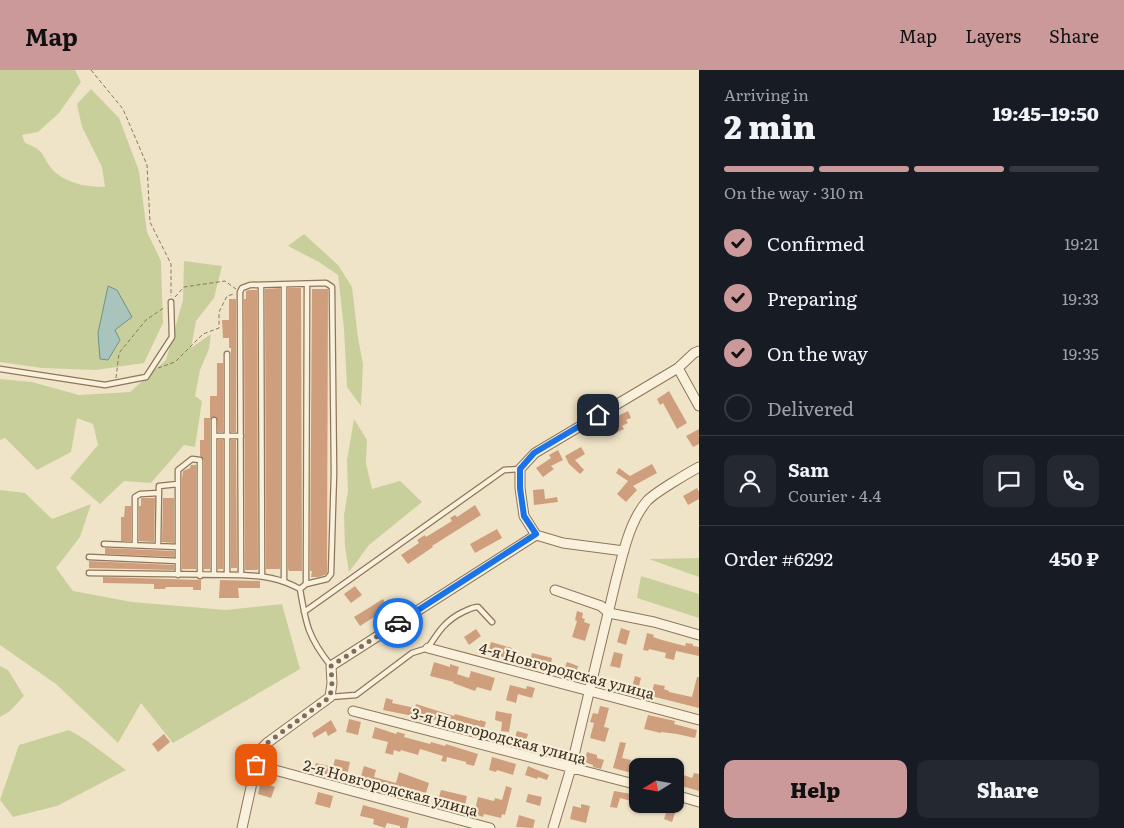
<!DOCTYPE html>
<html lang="en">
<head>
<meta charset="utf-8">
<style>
  body { margin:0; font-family:Literata,serif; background:#242831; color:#f1f3f6; height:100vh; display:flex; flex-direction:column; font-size:19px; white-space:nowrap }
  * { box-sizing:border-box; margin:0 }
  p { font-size:16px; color:#9ea1a6 }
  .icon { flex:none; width:28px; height:28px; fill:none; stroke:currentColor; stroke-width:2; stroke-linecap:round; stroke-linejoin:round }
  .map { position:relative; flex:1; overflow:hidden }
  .sheet { display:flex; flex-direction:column; background:#171b24; width:425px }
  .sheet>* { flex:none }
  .needle { width:32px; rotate:259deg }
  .controls { position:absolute; left:629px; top:688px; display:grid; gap:10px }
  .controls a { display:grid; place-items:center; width:55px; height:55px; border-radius:10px; background:#171b24; box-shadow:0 1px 4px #0004; font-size:25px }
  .pin { position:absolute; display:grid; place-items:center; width:42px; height:42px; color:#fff; margin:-21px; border-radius:10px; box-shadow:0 2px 8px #0006 }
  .courier { position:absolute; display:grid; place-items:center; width:50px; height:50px; margin:-25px; border:4px solid #1a73e8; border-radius:50%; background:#fff; color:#222; box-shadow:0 1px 6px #0007 }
  .overview em { font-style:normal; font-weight:800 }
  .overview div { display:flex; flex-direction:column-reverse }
  .overview { display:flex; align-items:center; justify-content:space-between; height:85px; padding:0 25px }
  h1 { font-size:32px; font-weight:800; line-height:38px }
  .bar { display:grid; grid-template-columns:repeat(4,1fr); gap:8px 5px; align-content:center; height:60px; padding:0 25px }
  .bar i { height:6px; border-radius:4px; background:#363941 }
  .bar .current { background:#cc999b }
  .bar p { grid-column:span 4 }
  .line { display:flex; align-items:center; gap:12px; padding:0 25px; border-top:1px solid #363941 }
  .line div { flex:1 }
  .round { display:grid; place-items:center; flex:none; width:52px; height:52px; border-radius:10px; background:#242831 }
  ol { padding:0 25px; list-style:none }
  li { display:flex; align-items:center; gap:15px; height:55px }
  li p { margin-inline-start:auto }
  li .icon { padding:5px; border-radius:50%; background:#cc999b; color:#111; stroke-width:4 }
  li:last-child { color:#9ea1a6 }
  li i { width:28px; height:28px; border:2px solid #363941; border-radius:50% }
  .primary-button { display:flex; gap:10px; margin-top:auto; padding:10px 25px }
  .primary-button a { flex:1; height:58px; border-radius:10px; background:#cc999b; color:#111; font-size:20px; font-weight:800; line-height:58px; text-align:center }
  .primary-button a+a { background:#242831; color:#f1f3f6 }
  header { display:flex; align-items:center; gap:30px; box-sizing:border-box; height:70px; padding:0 25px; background:#cc999b; color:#111 }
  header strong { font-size:24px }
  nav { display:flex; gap:28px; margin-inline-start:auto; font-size:18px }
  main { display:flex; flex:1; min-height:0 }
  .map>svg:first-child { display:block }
  .green { fill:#c9cf9b }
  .water { fill:#a9c4bc; stroke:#6f938a }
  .building { fill:#cf9f7d }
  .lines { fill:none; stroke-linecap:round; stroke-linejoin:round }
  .service-casing { stroke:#8d765c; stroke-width:7 }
  .minor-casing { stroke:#8d765c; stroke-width:11 }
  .path { stroke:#8d765c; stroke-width:1; stroke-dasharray:4 2.5; stroke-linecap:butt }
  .service { stroke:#faf1dc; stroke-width:4.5 }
  .minor { stroke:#faf1dc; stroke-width:9 }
  .done { stroke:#7c6e5b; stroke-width:5; stroke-dasharray:0 9 }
  .route { stroke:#1a73e8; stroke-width:6 }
  .labels { text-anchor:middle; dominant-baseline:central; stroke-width:4.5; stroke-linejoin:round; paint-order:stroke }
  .street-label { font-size:15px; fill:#3d2e20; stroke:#f7eed8 }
</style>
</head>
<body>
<header>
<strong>Map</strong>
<nav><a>Map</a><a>Layers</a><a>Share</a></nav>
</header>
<main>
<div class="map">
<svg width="699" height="758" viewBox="0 0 699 758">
  <rect width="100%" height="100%" fill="#f0e4c8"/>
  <path class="green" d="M0 0H75L81 12 59 43 38 62 22 65 25 73C48 81 41 89 56 103 69 114 88 117 105 117L102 97 82 57 77 34 91 19 119 48 139 101 147 162 161 191 163 253 144 293 96 300 42 298 0 292Z
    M304 164 338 195 352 217 358 268 363 294 361 336 347 317 344 259 338 205 319 192 288 176Z
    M184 191 222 196 214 228 196 251 191 278 211 264 209 279 200 300 195 326 202 331 195 377 184 375 151 413 124 411 100 434 70 408 98 375 93 354 77 348 71 382 37 400 5 368 0 370V309L32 312 79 325 130 322 166 290 183 230Z
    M354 349 367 370 366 393 372 419 400 411 422 432 369 475 349 502 345 477 344 445 348 421 347 390Z
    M0 420 25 423 52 449 91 434 80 467 56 498 73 521 132 532 226 540 282 534 300 599 173 673 141 633 118 673 56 614 0 575Z
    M699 488V507L649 489Z
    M641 506 699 524V548L637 528Z
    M0 596 8 600 24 626 10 641 0 647Z
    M69 660 86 670 126 700 57 736 13 747 0 730 19 675Z"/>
  <path class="water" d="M108 216 117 220 132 247 115 260 120 270 108 290 100 289 98 263Z"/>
  <path class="building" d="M280 218V499H266L265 219Z
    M288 218H301L302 501H289L288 499Z
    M312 219H328L327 503 325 505 319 507H311L312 501H310Z
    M249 220H257L258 499 257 500H245L244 229H246V221Z
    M229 229H236V362H231V278H229V268H223L222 250H229Z
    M217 293H223V362H218L217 348 212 347 210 350V499H204V390L200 386V370H204V348H210V326H217Z
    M669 321 687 353 677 359 663 333 660 335 657 329Z
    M628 341 631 348 626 350 628 353 622 356 624 359 612 365 606 352Z
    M699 359V374L693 377 686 366Z
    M218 370H223V499H218Z
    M231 370H236L237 498H231Z
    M581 377 585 384 575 390 584 400 580 404 569 394 565 386Z
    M558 380 563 390 551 396 554 399 543 407 536 398 551 388 549 385Z
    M652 394 657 403 633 416 637 420 626 432 617 424 628 411 616 403 619 398 630 406Z
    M191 395H196V499H182V409L183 401 190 398Z
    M697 418 699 422V429L688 435 683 426Z
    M544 419 545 429 557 427 558 432 534 435 533 420Z
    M141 428H155L154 472 139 471V436H141Z
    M163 428H174V473L162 472Z
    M475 435 481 445 432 476 433 477 408 494 401 485 419 473 417 470 425 465 426 467 452 451 450 448 455 445 457 447Z
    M125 436H131V471H121V447H124Z
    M497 459 502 468 475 483 470 474Z
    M105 478 174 481V487L105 484Z
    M89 491 174 495V500L89 498Z
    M103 507 201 510V520H193V517H166L165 519H154V514L103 513Z
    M220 510 260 511V518H238L239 528H219Z
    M355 516 362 525 351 533 344 524Z
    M383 529 388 538 360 556 354 547Z
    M577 541 583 543 582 548 585 549 584 552 590 554 585 571 572 567 577 551 575 550Z
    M621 558 630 561 626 575 617 572Z
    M476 559 481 566 469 575 464 567Z
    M647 563 654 565 653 567 662 570 685 576 686 573 693 574V576L699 577V586L676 581 674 590 665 588 666 583 649 579 648 581 643 580Z
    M491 572 512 578 509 589 488 583Z
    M614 582 623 584 620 598 610 596Z
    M532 583 552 588 550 600 529 595Z
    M434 592 450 597V594L459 597 457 604 469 608 471 601 495 608 491 621 477 617 475 621 453 613 454 612 430 606Z
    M567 592 578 596 576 604 570 602 568 609 561 607Z
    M635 606 641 608 639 616 642 617 639 626 630 624Z
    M697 607H699V638L651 626 654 614 665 616 664 619 669 621V622L692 627Z
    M510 615 526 619 527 616 535 618 532 628 518 624 516 633 506 630Z
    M386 628 393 630 392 633 415 638 416 634 454 646 455 644 480 651V650L486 652 483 662 468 657V659L458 656 456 661 450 659 451 655 429 648V649L423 647 422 650 413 648V646L383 640Z
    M600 636 609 638 604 657 609 658 605 672 590 668 594 653 590 652 593 643 598 644Z
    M496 641 512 644 509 662 501 661 502 652 495 650Z
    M648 645 675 651 674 654 697 660 695 668 677 664 661 662V663L644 659Z
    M349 649 361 652 358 665 346 662Z
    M331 650 337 661 328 666 326 661 314 668 312 663Z
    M375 657 396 664 397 662 405 664 404 667 430 674 431 672 445 676 446 674 478 684 474 696 466 694V692L447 687 446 692 441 691 443 686 420 679 418 685 401 680 400 682 394 680 393 685 385 683 388 672 372 668Z
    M517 661 528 664 525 675 514 671Z
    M164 664 170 672 158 682 152 674Z
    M620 672 626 673 622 688 631 690 630 693 634 694 636 689 638 690 637 708 631 706 632 703 613 698Z
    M587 682 597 685V688L604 690 601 699 593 697V695L584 692Z
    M492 687 516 694 513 705 497 700 496 702 489 700Z
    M335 689 350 692 346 710 314 701 316 693 333 697Z
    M364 696 376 700 374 707 396 713 399 702 429 713 426 723 401 716 400 722 359 713Z
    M528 696 549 705 547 710 538 707 537 709 525 705Z
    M678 703 692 708 694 703 699 704V721L675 714Z
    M261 712 275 717 271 728 258 724Z
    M506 716 512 718 505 745 502 744 501 748 484 744 483 747 474 744 478 727 494 731 495 728 502 730Z
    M441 720 467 726 464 740 437 734Z
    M614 721 638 725V734H653L651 742 629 736 631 731 620 728 617 738 610 737Z
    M318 722 333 726 330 738 315 734Z
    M528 724 542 727 540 736 526 732Z
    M581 734 590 736 586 753 570 749 573 736 581 738Z
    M669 734 677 737 672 752 664 749Z
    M363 735 409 748 407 758H400V756L387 753 385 758 373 754 374 749 360 746Z
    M519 745 535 750 533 758 516 757Z"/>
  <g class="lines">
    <defs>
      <path id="service" d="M284 215V511
        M261 216 262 506
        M227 284V505
        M0 299 105 315 146 307 172 267 171 232
        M214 350V366
        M104 474 178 477
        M135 475V427L140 424 159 423
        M158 476 159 416 178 414
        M89 487 178 491
        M89 503 241 505C264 506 280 508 300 519 306 555 308 567 331 596
        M178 505V400L192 389 200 390V506
        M214 505V366H241
        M241 505 240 222 242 218 250 215 326 213 332 217 334 403 331 504 327 509 306 514
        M300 519 306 514 307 214
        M304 542 504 400 520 399
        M330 627 356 625 412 583 428 578C438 562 446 550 463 542 468 540 472 537 478 537L492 552"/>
      <path id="minor" d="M678 298 699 336
        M624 481 563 473 536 465 524 446 520 418V399L535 383 678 298 694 283 699 281
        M555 520 601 536 609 543 654 552 699 565
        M428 578 699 650
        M353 641 638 715
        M256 695 490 758
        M675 725 699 732
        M242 758 259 681 267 673 330 627 332 613 331 596 536 465
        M553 758 571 698 616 510C623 484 629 452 647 431 654 423 688 403 699 397"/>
    </defs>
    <use href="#service" class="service-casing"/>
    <use href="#minor" class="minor-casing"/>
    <path class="path" d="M91 0 123 39 147 95 150 152 171 194V226
      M175 227 184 217 225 211 236 219
      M158 298 175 292 203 264 219 258V242L227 226 234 224
      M116 308 119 283 146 250 165 237"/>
    <use href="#service" class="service"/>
    <use href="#minor" class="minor"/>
  </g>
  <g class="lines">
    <path class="done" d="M256 695 259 681 267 673 330 627 332 613 331 596 398 553"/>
    <path class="route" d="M398 553 536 464 524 446 520 418V399L534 383 598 345"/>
  </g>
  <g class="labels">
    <g class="street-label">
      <text transform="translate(567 600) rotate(15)">4-я Новгородская улица</text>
      <text transform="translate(499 665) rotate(15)">3-я Новгородская улица</text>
      <text transform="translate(391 717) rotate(15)">2-я Новгородская улица</text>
    </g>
  </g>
</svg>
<div class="controls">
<a><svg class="needle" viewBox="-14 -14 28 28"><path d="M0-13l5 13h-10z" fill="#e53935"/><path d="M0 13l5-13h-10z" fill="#9ea1a6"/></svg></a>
</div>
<div class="pin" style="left:256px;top:695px;background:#ea580c"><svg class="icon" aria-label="bag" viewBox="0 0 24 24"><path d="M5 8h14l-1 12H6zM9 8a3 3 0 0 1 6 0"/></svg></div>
<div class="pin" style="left:598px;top:345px;background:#1f2937"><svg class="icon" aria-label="home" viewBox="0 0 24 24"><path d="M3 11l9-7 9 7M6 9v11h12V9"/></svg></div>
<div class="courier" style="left:398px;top:553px"><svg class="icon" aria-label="car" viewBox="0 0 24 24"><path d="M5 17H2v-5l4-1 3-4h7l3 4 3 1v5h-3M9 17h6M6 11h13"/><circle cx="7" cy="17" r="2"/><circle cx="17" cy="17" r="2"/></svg></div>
</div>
<section class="sheet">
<div class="overview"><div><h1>2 min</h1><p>Arriving in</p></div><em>19:45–19:50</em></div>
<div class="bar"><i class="current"></i><i class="current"></i><i class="current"></i><i></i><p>On the way · 310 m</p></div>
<ol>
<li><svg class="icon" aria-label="check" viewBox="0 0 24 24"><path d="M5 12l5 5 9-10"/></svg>Confirmed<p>19:21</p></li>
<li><svg class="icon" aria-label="check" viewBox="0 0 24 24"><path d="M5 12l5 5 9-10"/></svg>Preparing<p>19:33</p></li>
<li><svg class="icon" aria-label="check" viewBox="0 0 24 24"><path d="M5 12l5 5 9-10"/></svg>On the way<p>19:35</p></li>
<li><i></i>Delivered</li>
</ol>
<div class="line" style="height:90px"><a class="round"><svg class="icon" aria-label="person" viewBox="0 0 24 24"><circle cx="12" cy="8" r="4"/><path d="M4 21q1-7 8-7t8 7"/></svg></a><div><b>Sam</b><p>Courier · 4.4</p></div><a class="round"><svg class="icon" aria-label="chat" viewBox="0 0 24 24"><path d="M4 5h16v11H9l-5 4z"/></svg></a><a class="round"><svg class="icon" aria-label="phone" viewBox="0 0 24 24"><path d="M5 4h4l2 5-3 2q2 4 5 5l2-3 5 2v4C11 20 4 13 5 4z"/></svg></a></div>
<div class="line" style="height:65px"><div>Order #6292</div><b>450 ₽</b></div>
<div class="primary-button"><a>Help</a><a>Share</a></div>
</section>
</main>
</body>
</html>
